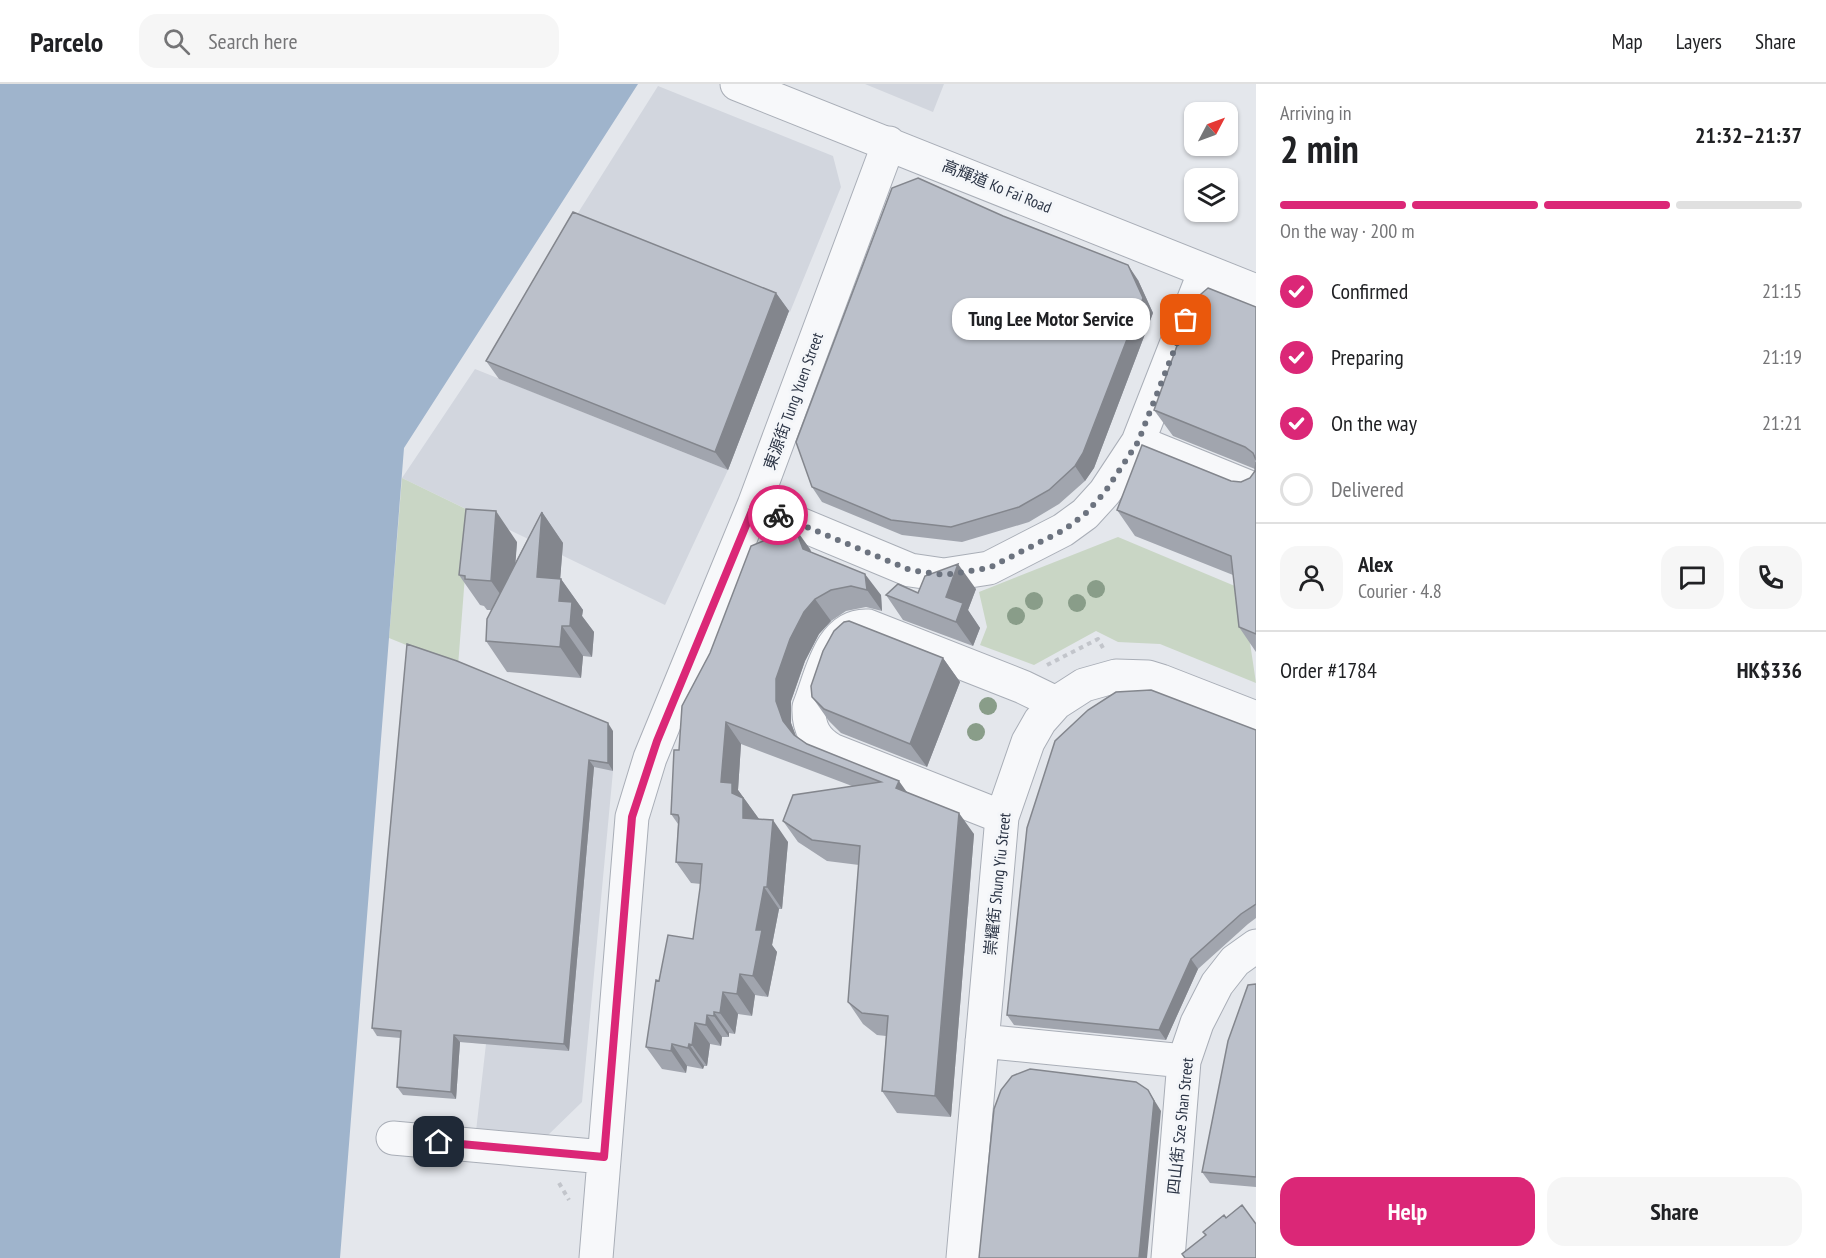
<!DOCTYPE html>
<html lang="en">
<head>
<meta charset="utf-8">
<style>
  body { margin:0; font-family:"PT Sans Narrow","Noto Sans TC",sans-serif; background:#f6f6f6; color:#202124; height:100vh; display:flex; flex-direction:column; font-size:22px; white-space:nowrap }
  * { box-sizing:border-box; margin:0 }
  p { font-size:20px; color:#757577 }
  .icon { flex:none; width:33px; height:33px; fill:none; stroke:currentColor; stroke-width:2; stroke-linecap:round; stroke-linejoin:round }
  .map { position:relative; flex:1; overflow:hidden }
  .side { display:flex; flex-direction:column; background:#fff; width:570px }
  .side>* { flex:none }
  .needle { width:39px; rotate:49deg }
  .fabs { position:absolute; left:1184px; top:18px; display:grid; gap:12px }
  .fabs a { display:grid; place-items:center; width:54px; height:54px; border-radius:12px; background:#fff; box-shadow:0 2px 4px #0004; font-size:30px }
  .pin { position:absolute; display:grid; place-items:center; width:51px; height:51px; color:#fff; margin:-26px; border-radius:12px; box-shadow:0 3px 9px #0006 }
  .courier { position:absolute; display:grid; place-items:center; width:60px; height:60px; margin:-30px; border:4px solid #db2777; border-radius:50%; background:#fff; color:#222; box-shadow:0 2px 8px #0007 }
  .bubble { position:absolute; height:42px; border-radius:18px; background:#fff; box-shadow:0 2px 4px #0004; font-size:20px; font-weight:800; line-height:42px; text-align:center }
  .summary em { font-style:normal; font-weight:800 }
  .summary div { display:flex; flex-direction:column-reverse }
  .summary { display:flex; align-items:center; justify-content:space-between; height:102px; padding:0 24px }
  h1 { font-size:39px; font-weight:800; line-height:45px }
  .bar { display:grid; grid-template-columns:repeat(4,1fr); gap:9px 6px; align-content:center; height:72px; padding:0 24px }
  .bar i { height:8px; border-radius:4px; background:#e0e0e0 }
  .bar .active { background:#db2777 }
  .bar p { grid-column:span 4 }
  .line { display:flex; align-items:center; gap:15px; padding:0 24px; border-top:2px solid #e0e0e0 }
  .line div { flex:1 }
  .round { display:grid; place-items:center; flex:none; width:63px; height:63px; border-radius:18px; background:#f6f6f6 }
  ol { padding:0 24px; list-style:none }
  li { display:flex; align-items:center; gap:18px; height:66px }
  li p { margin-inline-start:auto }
  li .icon { padding:6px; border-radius:50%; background:#db2777; color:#fff; stroke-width:4 }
  li:last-child { color:#757577 }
  li i { width:33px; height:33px; border:3px solid #e0e0e0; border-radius:50% }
  .primary-button { display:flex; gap:12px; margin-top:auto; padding:12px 24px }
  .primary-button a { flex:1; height:69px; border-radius:18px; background:#db2777; color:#fff; font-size:24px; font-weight:800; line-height:69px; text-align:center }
  .primary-button a+a { background:#f6f6f6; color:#202124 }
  header { display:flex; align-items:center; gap:36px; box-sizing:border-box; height:84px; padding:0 30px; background:#fff; border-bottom:2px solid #e0e0e0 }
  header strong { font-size:28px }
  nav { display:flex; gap:33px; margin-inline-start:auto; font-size:21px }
  .search { width:420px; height:54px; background:#f6f6f6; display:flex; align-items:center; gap:15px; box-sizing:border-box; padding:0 21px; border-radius:18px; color:#757577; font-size:22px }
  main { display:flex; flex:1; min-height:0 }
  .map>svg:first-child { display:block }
  .built { fill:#d2d6de }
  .green { fill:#c9d6c5 }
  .water { fill:#9fb4cc }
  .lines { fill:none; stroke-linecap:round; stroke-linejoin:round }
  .minor-casing { stroke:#a9aeb7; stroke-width:35 }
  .path { stroke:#c2c5cb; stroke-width:4; stroke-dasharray:4.5 4.5; stroke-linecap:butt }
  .minor { stroke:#f7f8fa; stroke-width:33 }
  .tree { fill:#899d89 }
  .wall { fill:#a1a5ae }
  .shaded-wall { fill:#83868d }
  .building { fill:#bbc0ca; stroke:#83868d; stroke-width:1.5 }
  .done { stroke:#6c737f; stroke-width:6; stroke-dasharray:0 10.8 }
  .route { stroke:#db2777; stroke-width:8 }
  .labels { text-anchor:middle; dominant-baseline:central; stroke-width:6; stroke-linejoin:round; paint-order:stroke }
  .street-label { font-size:16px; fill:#2b3445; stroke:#f4f6f9 }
</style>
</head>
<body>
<header>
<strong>Parcelo</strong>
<div class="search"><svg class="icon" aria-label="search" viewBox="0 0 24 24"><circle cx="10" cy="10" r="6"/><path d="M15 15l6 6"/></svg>Search here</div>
<nav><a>Map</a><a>Layers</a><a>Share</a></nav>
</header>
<main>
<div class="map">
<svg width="1256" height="1174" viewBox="0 0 1256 1174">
  <rect width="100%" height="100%" fill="#e4e7ec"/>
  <path class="built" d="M865 0H944L933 28Z
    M658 2 833 72 841 103 790 228 571 140Z
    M475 285 728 386 665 521 402 394Z
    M613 647V687L582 1018 545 1054 476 1047 486 960 377 952Z"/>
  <path class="green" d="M402 394 470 427 458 582 389 554Z
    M1118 453 1242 505 1256 599 1160 560 1118 558 1096 547 1034 581 980 561 987 543 979 508Z"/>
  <path class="water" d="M0 0H638L404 364 340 1174H0Z"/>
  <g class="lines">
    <defs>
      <path id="minor" d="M737 0 1256 207
        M1138 358 1256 406
        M754 421 910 486 944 491 989 484 1063 446 1085 430 1105 408 1138 358 1205 187
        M1002 733 832 666C815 656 808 643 809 623 821 594 829 540 868 542L1023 603 1056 619
        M982 957 1184 977
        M393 1054 604 1073
        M596 1174 632 733 650 674 754 421 889 59
        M963 1174 1002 733 1028 658 1040 637 1056 619 1084 601 1116 592 1148 593 1161 597 1256 634
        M1168 1174 1184 977 1197 939 1217 900 1235 877 1256 862"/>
    </defs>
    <use href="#minor" class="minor-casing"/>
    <path class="path" d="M1047 581 1098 555 1103 564
      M559 1099 569 1116"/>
    <use href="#minor" class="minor"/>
  </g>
  <g class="tree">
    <circle cx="1096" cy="505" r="9"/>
    <circle cx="1034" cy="517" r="9"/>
    <circle cx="1077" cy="519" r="9"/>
    <circle cx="1016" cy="532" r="9"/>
    <circle cx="988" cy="622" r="9"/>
    <circle cx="976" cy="648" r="9"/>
  </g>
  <path class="wall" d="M1138 196 1153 229 1094 384 1085 397 1059 420 1029 438 962 458 902 451 822 418 812 403Z
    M776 209 789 227 728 386 499 295 486 277Z
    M1256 223V568L1239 543 1233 491 1135 452 1117 426 1241 398 1250 394 1255 387V385L1173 352 1154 326Z
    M542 428 563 459 560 495H561L583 526 582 532 594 548 592 573 583 572 581 594 507 588 486 557 492 526H487L484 522 480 521 459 491 517 458 515 479Z
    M810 465 811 468 881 511 882 527 866 523 846 527 831 537 819 550 805 577 791 617V639L796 652 807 660 907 708 974 750 951 1033 897 1029 882 1007 886 952 877 951 863 940 848 918 859 781 827 777 798 758 783 737 852 702 741 660 738 706 759 735 788 758 782 825H779L772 861 777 868 768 913 755 911 752 932 738 930 735 950 729 949V953H722L721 962 710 960 707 982H704L703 985 687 982 686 989 662 985 646 963 659 897 693 855 701 800 691 799 676 778 678 740 671 730 679 666Z
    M976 505 968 526 980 544 973 562 903 536 886 511Z
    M943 574 960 598 927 683 841 649 829 637 812 613Z
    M1256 646V834L1248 840 1198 885 1166 956 1014 941 1007 931Z
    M613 647V687L594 683 569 967 460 958 456 1015 403 1011 397 1003 401 954 377 952 372 944Z
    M1256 900V1103L1210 1099 1202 1088Z"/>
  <path class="shaded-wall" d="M1128 181 1138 196 1153 229 1094 384 1085 397 1075 382Z
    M776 209 789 227 728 386 715 368Z
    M496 427 517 458 512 527 491 497Z
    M542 428 563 459 558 523 537 493Z
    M795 444 810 465 818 486 803 465Z
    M958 480 976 505 968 526 980 544 973 562 956 538 946 513Z
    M865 490 881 511 882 527 867 506Z
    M561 495 583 526 582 532 594 548 592 573 570 542 559 517Z
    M815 515 831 537 819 550 805 577 791 617V639L798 658 783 637 776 617V595L790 555 804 528Z
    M562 542 583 572 581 594 560 563Z
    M943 574 960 598 927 683 910 660Z
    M726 638 741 660 738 706 759 735 743 734 721 698Z
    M608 639 613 647V687L608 679Z
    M589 676 594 683 569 967 564 960Z
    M899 697 914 718 896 704Z
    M959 729 974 750 951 1033 935 1012Z
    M773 736 788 758 782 825 767 803Z
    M764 803 779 825 772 861 777 868 768 913 753 892 756 846Z
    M1191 875 1198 885 1166 956 1159 946Z
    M740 890 755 911 752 932 737 910Z
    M723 908 738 930 735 950 720 929Z
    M714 928 729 949V953L714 932Z
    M707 931 722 953 721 962 706 941Z
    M695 939 710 960 707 982 692 961Z
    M454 951 460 958 456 1015 451 1008Z
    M672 960 687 982 686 989 671 967Z
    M689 960 704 982 703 985 688 964Z
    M1148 1006 1161 1027 1147 1174H1139Z"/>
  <path class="building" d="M918 94 1003 132 1128 181 1143 214 1083 369 1075 382 1049 406 1019 423 951 443 891 436 812 403 796 358 892 104Z
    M573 128 776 209 715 368 486 277Z
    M1208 204 1256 223V376L1253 369 1245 363 1154 326 1193 217Z
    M1142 361 1231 397 1241 398 1250 394 1255 387 1256 378V550L1239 543 1231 472 1117 426Z
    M466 425 496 427 491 497 465 495V492L459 491Z
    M542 428 537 493 561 495 559 517 572 518 570 542H562L560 563 486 557 487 535Z
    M795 444 803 465 865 490 867 506 851 502 831 506 815 515 804 528 790 555 776 595V617L783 637 794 651 807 660 899 697 896 704 959 729 935 1012 882 1007 888 932 862 929 848 918 860 762 812 756 783 737 793 711 881 698 726 638 721 698 732 699V709L743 714V734L773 736 767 803H764L756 846H762L753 892 740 890 737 910 723 908 720 929 714 928V932L707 931 706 941 695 939 692 961 689 960 688 964 672 960 671 967 646 963 656 896 659 897 668 851 693 855 700 804 702 780 676 778 679 734 678 731 671 730 674 666H679L682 622 710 569 751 462Z
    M958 480 946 513 963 519 956 538 886 511 898 500 918 509 925 492Z
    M849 537 943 574 910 660 824 625 812 613 811 602 823 567 834 547 844 538Z
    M407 560 457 577 608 639V679L589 676 564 960 454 951 451 1008 397 1003 401 947 372 944Z
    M1151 606 1256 646V820L1241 830 1191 875 1159 946 1007 931 1027 744 1055 657 1088 626 1116 608Z
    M1256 900V1093L1202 1088 1228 957 1248 901Z
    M1030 985 1136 998 1148 1006 1154 1017 1139 1174H979L994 1025 1001 1006 1012 992Z
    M1242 1121 1256 1140V1174H1185L1182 1170 1206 1151 1203 1148 1224 1131 1226 1134Z"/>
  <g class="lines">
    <path class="done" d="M778 431 910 486 944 491 989 484 1064 446 1085 430 1105 408 1138 358 1186 236"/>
    <path class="route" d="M439 1058 604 1073 632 733 657 657 754 422 778 431"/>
  </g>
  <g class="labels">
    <g class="street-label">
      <text transform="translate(997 102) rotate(22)">高輝道 Ko Fai Road</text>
      <text transform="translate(793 317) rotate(-70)">東源街 Tung Yuen Street</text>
      <text transform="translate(997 800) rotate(-84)">崇耀街 Shung Yiu Street</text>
      <text transform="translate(1180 1042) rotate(-84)">四山街 Sze Shan Street</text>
    </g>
  </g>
</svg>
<div class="fabs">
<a><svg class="needle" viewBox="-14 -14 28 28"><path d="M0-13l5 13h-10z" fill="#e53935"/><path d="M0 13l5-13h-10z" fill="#757577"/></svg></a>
<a><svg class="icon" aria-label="layers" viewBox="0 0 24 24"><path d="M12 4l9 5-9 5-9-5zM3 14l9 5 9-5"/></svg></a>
</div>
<div class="pin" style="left:1186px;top:236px;background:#ea580c"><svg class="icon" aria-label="bag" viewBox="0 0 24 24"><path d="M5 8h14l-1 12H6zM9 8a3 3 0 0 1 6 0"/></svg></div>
<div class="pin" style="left:439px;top:1058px;background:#1f2937"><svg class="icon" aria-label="home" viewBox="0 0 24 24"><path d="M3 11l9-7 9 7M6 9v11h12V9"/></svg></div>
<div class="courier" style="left:778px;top:431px"><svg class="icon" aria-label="bike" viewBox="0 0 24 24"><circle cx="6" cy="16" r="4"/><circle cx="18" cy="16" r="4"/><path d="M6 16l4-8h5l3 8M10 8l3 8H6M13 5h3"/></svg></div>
<div class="bubble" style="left:952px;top:214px;width:198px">Tung Lee Motor Service</div>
</div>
<section class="side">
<div class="summary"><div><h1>2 min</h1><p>Arriving in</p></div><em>21:32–21:37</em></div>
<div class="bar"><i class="active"></i><i class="active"></i><i class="active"></i><i></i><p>On the way · 200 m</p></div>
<ol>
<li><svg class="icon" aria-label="check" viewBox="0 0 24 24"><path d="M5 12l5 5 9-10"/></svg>Confirmed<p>21:15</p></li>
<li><svg class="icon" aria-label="check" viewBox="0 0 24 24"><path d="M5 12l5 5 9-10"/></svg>Preparing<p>21:19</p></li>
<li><svg class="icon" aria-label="check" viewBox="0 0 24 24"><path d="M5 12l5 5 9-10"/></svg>On the way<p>21:21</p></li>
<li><i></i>Delivered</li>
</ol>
<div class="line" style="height:108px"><a class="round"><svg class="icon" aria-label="person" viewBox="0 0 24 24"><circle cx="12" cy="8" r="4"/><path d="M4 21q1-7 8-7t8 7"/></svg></a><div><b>Alex</b><p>Courier · 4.8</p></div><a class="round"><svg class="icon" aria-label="chat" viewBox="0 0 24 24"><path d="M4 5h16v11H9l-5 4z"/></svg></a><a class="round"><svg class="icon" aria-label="phone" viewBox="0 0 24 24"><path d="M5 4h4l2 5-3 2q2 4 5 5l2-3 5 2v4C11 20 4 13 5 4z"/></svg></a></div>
<div class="line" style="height:78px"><div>Order #1784</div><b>HK$336</b></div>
<div class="primary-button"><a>Help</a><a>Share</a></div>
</section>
</main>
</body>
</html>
